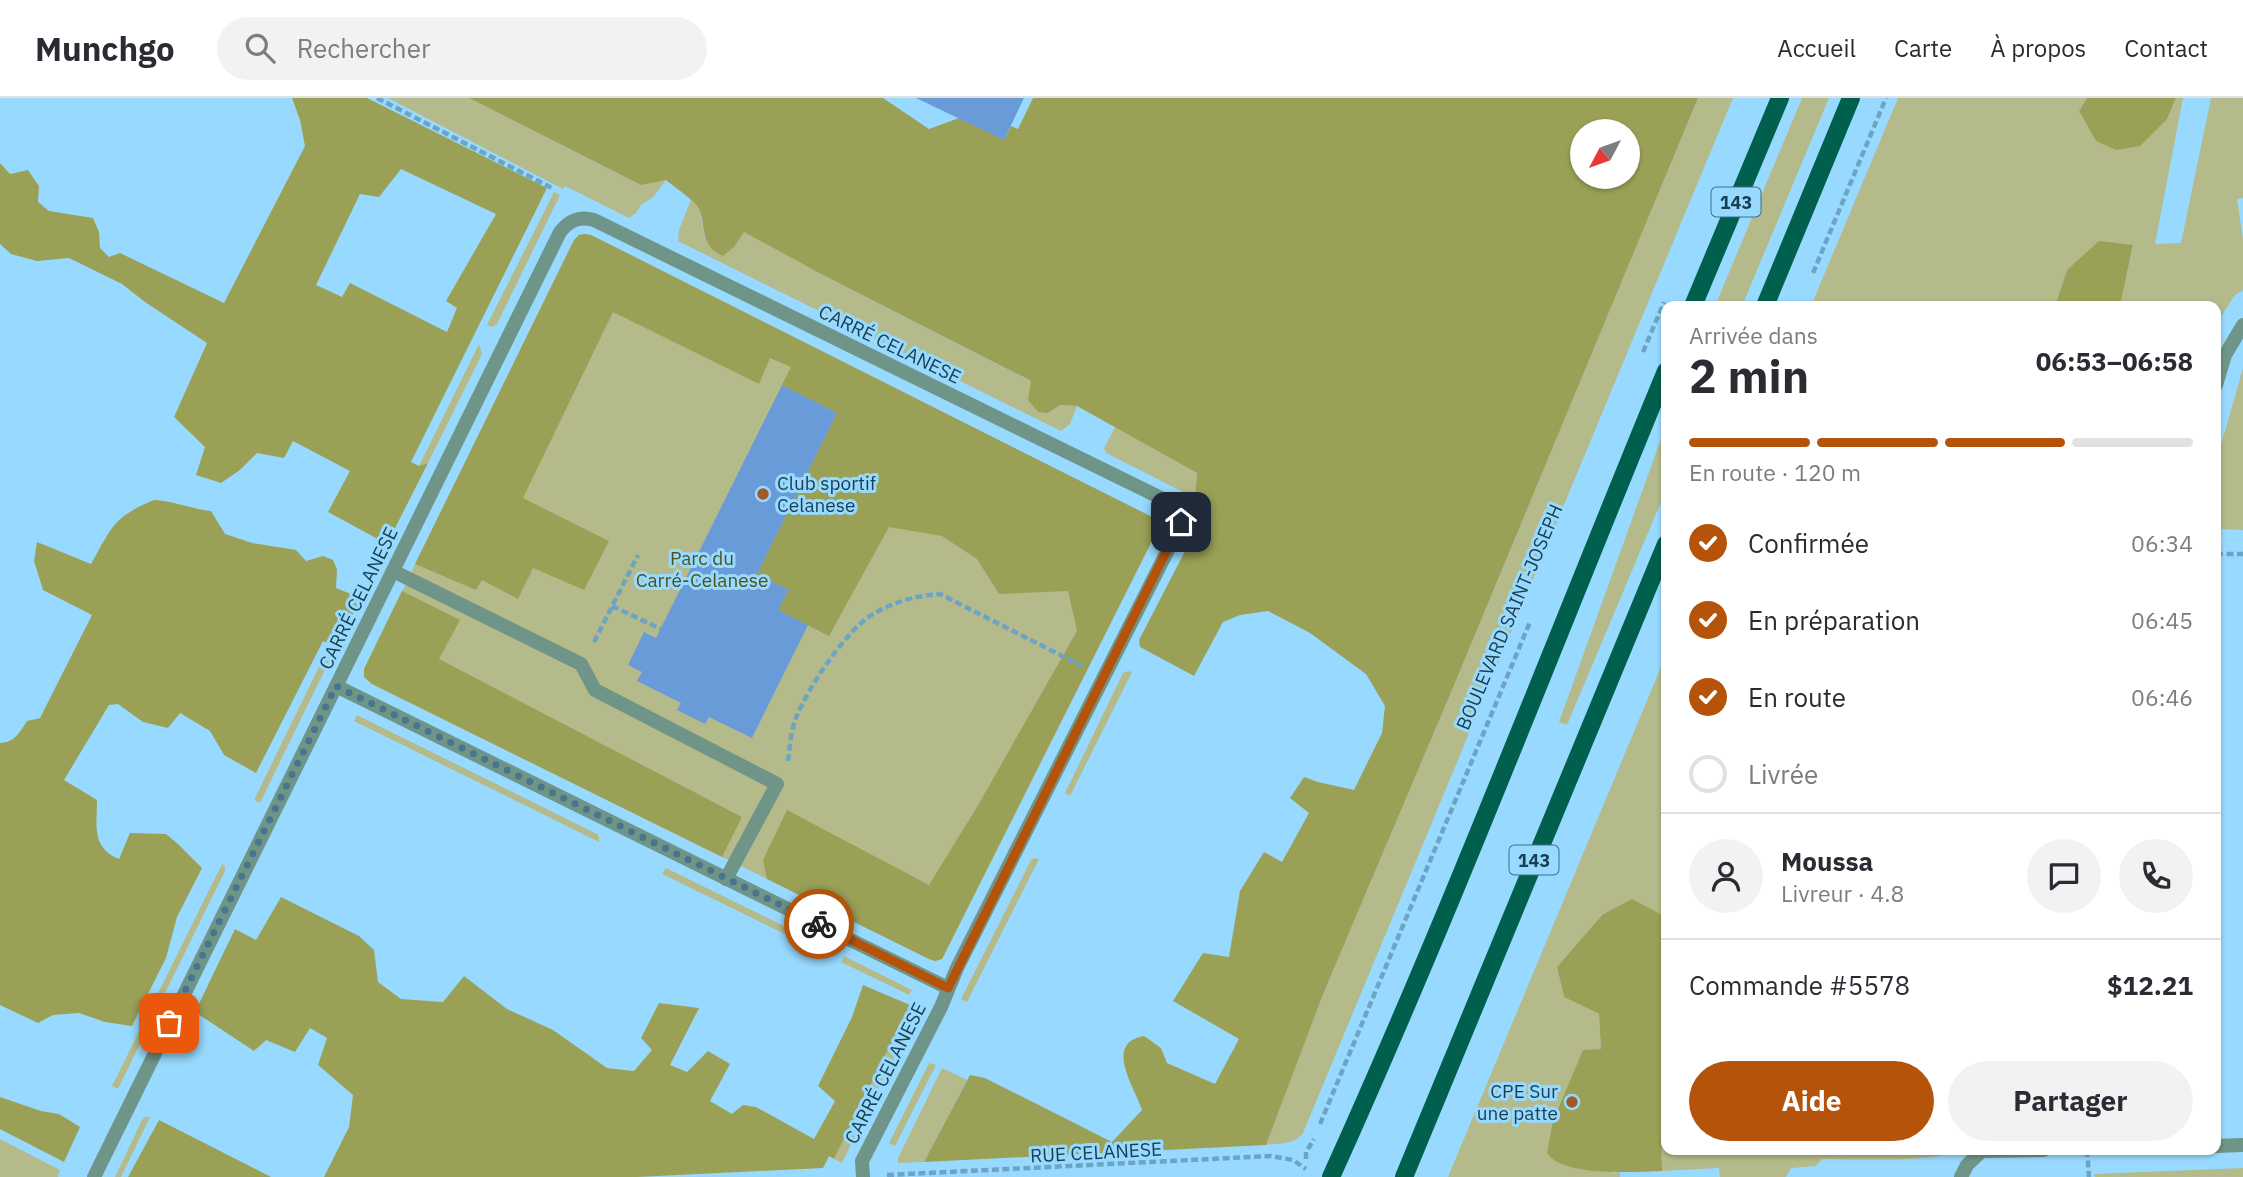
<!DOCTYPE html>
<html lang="fr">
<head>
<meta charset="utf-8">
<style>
  body { margin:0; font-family:"IBM Plex Sans",sans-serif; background:#f2f2f3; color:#2b2b33; height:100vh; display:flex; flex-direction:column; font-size:26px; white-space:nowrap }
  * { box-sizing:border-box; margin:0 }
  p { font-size:23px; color:#7c7c81 }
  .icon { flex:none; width:38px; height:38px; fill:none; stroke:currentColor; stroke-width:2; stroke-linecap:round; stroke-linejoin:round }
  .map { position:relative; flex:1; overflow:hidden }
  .drawer { position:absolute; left:1661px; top:203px; width:560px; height:854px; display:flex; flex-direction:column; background:#fff; border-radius:14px; box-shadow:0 2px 5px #0004 }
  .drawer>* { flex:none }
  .needle { width:46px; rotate:229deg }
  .fabs { position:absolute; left:1570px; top:21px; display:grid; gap:14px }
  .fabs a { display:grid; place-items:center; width:70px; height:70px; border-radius:50%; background:#fff; box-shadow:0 2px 5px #0004; font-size:35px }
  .pin { position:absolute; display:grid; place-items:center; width:60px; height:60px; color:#fff; margin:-30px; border-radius:14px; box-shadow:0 4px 10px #0006 }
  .courier { position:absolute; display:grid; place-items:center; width:70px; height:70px; margin:-35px; border:5px solid #b45309; border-radius:50%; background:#fff; color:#222; box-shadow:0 2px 9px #0007 }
  .head em { font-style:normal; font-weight:800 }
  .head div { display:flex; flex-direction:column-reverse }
  .head { display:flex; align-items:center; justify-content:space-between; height:119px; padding:0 28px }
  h1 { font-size:46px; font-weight:800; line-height:52px }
  .bar { display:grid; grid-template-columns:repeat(4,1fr); gap:10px 7px; align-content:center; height:84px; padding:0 28px }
  .bar i { height:9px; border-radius:5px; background:#e1e1e2 }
  .bar .current { background:#b45309 }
  .bar p { grid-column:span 4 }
  .line { display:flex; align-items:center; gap:18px; padding:0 28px; border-top:2px solid #e1e1e2 }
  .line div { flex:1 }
  .round { display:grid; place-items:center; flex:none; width:74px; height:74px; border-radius:37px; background:#f2f2f3 }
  ol { padding:0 28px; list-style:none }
  li { display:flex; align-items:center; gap:21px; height:77px }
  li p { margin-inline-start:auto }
  li .icon { padding:7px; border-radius:50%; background:#b45309; color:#fff; stroke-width:4 }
  li:last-child { color:#7c7c81 }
  li i { width:38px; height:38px; border:4px solid #e1e1e2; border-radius:50% }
  .action { display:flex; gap:14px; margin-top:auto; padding:14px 28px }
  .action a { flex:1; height:80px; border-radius:42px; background:#b45309; color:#fff; font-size:28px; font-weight:800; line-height:80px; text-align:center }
  .action a+a { background:#f2f2f3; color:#2b2b33 }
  header { display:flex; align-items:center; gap:42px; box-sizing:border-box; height:98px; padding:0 35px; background:#fff; border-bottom:2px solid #e1e1e2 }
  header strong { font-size:33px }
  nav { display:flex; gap:38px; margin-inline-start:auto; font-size:24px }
  .search { width:490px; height:63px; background:#f2f2f3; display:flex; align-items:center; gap:18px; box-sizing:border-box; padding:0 24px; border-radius:38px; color:#7c7c81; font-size:26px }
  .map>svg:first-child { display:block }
  .green { fill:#b5ba8a }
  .forest { fill:#9aa157; fill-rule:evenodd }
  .building { fill:#689bd8 }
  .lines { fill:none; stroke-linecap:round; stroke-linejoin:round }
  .path { stroke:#6da4c3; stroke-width:4.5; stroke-dasharray:7 3.5; stroke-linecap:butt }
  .lane { stroke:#6f9488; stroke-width:14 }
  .street { stroke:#6f9488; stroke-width:14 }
  .primary { stroke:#00604d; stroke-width:18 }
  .done { stroke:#46758e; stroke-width:7; stroke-dasharray:0 12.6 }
  .route { stroke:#b45309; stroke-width:9 }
  .poi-dot { fill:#9d5a2a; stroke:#98daff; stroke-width:2.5 }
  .labels { text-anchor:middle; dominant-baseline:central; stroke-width:6; stroke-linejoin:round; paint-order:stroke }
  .shield { fill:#98daff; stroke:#406d85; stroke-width:2 }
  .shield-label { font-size:18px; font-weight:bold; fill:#1a3e51 }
  .street-label { font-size:19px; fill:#1a3e51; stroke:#98daff }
  .poi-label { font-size:19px; fill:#1a3e51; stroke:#98daff; text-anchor:start }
  .park-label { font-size:19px; fill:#4e521a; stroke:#98daff }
</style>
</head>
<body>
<header>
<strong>Munchgo</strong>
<div class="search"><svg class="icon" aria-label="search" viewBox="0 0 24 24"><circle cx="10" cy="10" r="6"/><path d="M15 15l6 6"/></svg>Rechercher</div>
<nav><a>Accueil</a><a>Carte</a><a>À propos</a><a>Contact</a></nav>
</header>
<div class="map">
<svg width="2243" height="1079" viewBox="0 0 2243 1079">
  <rect width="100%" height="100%" fill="#98daff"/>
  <path class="green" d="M388 0H469L641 87 666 82 653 99 641 107 636 115 629 120 565 88 563 91Z
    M1698 0H1733L1303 1035C1295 1047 1279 1045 1266 1047L1324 894 1452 592Z
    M1802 0H1829L1742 208H1715Z
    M1898 0H2087L2079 13 2096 43 2167 21 2176 0H2183L2155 146 2181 145 2211 0H2243V100L2237 101 2243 141V192L2234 198 2216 227V208H2120L2133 148 2067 172 2055 208H1811Z
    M554 94 560 97 497 226 492 229 487 227Z
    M691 102 699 109 705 140 734 149 743 133 821 176 1032 284 1048 315 1060 307 1077 308 1070 326 1061 333 678 143 679 132Z
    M585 136 591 137 1154 420 1158 427 1157 433 942 861 935 863 929 861 372 586 364 579V571L574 142 579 137Z
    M479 246 482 256 428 365 419 368Z
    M2243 270V432L2216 431V365Z
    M1666 327V392L1567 627 1559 624Z
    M1115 329 1197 375 1195 400 1106 355 1104 350Z
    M330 546 336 549 260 705 254 702Z
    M1666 557V821L1662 817H1602L1557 869 1564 899 1599 916 1601 951 1583 953 1613 1075 1620 1074V1079H1448Z
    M1128 573 1132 574 1070 698 1065 695 1123 575Z
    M357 617 597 736 599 739V744L354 623Z
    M1035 760 1039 761 967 904 961 901 1031 762Z
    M222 766 225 768V773L118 991 112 988Z
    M666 770 790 831 794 837 793 840 662 776Z
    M844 858 912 892 909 897 841 864Z
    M910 907 918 912 842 1065 834 1061Z
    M929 965 936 967 895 1048 889 1045Z
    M942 970 967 982 924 1064 898 1065V1060Z
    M145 1019H150L121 1079H115L142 1022Z
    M1666 1021V1052L1717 1054 1719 1052H1957C1941 1065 1848 1061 1822 1061L1816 1068 1791 1070 1786 1079H1720L1719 1070 1662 1073 1661 1034Z
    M0 1041 60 1072 58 1079H0Z
    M2243 1070V1079H2095L2094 1076Z"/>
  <path class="forest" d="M292 0H367L547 90 411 364 419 368 428 365 387 446 328 414 350 373 293 343 284 360 257 355 240 372 221 385 196 377 205 349 174 319 207 245 145 204 122 186 69 160 37 163 11 156 0 146V65L10 76 28 72 39 88 38 104 49 113 93 120 99 134 100 150 109 159 120 155 224 205 305 48 300 22ZM401 71 496 116 446 203 457 210 447 234 350 185 342 199 316 187 360 96 379 99Z
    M469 0H883L929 31 959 20 1004 42 1011 28 1018 31 1033 0H1698L1452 592 1324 894 1266 1047 924 1064 970 977 985 980 1112 1044 1142 1012C1135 990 1103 945 1144 938L1161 950 1167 965 1215 986 1239 941 1173 903 1203 855 1229 859 1240 793 1264 754 1282 764 1309 715 1290 700 1304 679 1318 684 1354 692 1382 635 1385 608 1366 576 1310 535 1268 513 1240 517 1223 524 1194 578 1140 549 1139 542 1209 407 1195 400 1197 375 1077 308 1060 307 1048 315 1038 314 1028 302 1031 283 821 176 744 134 734 149 723 158C699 147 707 131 699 111 696 103 674 89 666 82L641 87ZM1582 33H1628V79H1582Z
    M2087 0H2176L2167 21 2140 48 2116 52 2096 43 2079 13Z
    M585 136 591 137 1154 420 1158 427 1157 433 942 861 935 863 929 861 767 781 763 762 787 712 929 787 977 709 1077 533 1068 493 999 496 977 461 942 438 889 429 829 538 778 512 789 492 757 476 837 315 782 287 791 269 770 260 759 286 613 214 523 400 609 443 584 492 533 470 518 501 482 482 476 492 415 466 574 142 579 137Z
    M2099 143 2133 147 2120 208H2055L2067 172Z
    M154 402C174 403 191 411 211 413L225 436 252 445 296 452 306 463 323 458 333 462 337 471 336 490 361 500 336 549 323 543 256 675 224 657 210 633 180 615 168 630 143 624 118 606 109 607 64 682 97 702C97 728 91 749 119 761L130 735 166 736 178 746 202 770 177 819 166 860 132 928 105 924 79 915 53 917 38 925 0 907V645C14 645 20 634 27 623L40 620 92 517 43 492 34 463 37 444 91 466C112 429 113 419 154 402Z
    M402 493 460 522 439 561 742 719 722 759 372 586 364 579V571Z
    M281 799 359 838 374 852 378 884 401 901 443 904 464 878 507 911 553 932 607 970 634 973 652 952 641 940 659 905 699 910 670 967 687 974 708 953 730 966 710 1003 732 1016 743 1007 756 1009 814 1041 835 1003 818 988 852 919 863 887 910 907 834 1061 829 1058 823 1070 637 1079H324L349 1029 353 997 318 967 327 940 310 930 295 954 266 942 254 953 195 914 235 831 256 842Z
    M1632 801 1662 817 1666 821V1021L1661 1034 1662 1073C1633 1074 1563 1079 1547 1055L1553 1023 1583 952 1601 951 1599 916 1564 899 1557 869 1602 817Z
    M0 999 41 1013 59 1016 80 1029 64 1064 0 1031Z
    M159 1022 271 1079H128Z"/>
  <path class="building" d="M916 0H1024L1004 42Z
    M782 287 837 315 757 476 789 492 778 512 808 527 752 640 709 619 705 626 677 612 681 605 637 583 642 574 628 567 644 534 656 540Z"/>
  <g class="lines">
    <path class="path" d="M377 0 552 90
      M1813 175 1886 0
      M1643 254 1664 204
      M2216 456H2243
      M612 508 661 531
      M594 544 638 457
      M788 663C790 649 791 632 796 620 807 591 847 531 873 516 894 504 917 497 940 496L1082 568
      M1320 1026 1530 524
      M2087 1052 2089 1079
      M1306 1061V1054L1314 1041
      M887 1077 1271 1058 1293 1062 1306 1071"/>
    <path class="lane" d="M2216 287 2225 257 2243 227
      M393 473 581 566 595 592 777 686 726 781
      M2216 1048 2243 1047
      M1981 1052 1982 1053 2044 1052
      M1961 1079 1967 1067 1983 1052"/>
    <path class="street" d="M336 588 948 890
      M94 1079 560 134C570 122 579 118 594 122L1157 398C1176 407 1186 413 1177 434L957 870 941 909 862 1063 863 1079"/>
    <path class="primary" d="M1693 208 1780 0
      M1765 208 1851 0
      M1331 1079C1451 814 1555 542 1666 273
      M1404 1079 1666 446"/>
  </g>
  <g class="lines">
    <path class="done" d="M169 925 336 588 819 826"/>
    <path class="route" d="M819 826 948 890 1181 424"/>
  </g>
  <g class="poi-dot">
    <circle cx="763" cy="396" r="7"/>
    <circle cx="1572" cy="1004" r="7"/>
  </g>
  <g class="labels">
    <g class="shield">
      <rect x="1711.5" y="89.5" width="49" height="29" rx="5"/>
      <rect x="1509.5" y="747.5" width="49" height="29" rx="5"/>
    </g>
    <g class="shield-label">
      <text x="1736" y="104">143</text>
      <text x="1534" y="762">143</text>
    </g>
    <g class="street-label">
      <text transform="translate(890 246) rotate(26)">CARRÉ CELANESE</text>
      <text transform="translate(358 500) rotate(-64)">CARRÉ CELANESE</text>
      <text transform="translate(1509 519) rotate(-67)">BOULEVARD SAINT-JOSEPH</text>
      <text transform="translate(885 975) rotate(-63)">CARRÉ CELANESE</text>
      <text transform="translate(1096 1054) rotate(-3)">RUE CELANESE</text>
    </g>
    <g class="poi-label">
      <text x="777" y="385">Club sportif<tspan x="777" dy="22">Celanese</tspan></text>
      <text x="1558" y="993" text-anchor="end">CPE Sur<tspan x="1558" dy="22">une patte</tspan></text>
    </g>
    <g class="park-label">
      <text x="702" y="460">Parc du<tspan x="702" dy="22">Carré-Celanese</tspan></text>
    </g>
  </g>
</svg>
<div class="fabs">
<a><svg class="needle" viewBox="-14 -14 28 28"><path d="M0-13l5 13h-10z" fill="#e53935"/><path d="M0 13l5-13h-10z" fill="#7c7c81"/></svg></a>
</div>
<div class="pin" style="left:169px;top:925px;background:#ea580c"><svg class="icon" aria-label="bag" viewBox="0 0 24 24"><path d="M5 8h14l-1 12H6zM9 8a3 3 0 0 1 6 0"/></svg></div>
<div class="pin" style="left:1181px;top:424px;background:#1f2937"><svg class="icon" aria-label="home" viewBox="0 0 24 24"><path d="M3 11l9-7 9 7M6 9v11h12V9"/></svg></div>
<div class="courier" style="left:819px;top:826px"><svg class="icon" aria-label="bike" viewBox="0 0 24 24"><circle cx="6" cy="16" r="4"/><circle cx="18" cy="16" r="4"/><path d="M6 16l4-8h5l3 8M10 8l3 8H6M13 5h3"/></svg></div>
<section class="drawer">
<div class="head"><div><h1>2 min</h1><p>Arrivée dans</p></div><em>06:53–06:58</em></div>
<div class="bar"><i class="current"></i><i class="current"></i><i class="current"></i><i></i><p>En route · 120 m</p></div>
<ol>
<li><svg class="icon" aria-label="check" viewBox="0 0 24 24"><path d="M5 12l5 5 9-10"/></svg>Confirmée<p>06:34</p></li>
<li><svg class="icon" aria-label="check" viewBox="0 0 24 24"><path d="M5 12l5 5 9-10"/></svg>En préparation<p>06:45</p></li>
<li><svg class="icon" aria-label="check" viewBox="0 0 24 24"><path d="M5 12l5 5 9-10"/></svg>En route<p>06:46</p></li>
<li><i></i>Livrée</li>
</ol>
<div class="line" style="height:126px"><a class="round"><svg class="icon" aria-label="person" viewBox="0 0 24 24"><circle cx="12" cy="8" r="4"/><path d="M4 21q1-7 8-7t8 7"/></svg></a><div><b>Moussa</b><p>Livreur · 4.8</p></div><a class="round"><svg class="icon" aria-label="chat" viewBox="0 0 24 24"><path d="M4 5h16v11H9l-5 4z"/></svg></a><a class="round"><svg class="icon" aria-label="phone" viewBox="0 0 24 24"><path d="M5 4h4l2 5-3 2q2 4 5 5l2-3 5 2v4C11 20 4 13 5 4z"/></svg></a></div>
<div class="line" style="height:91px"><div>Commande #5578</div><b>$12.21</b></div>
<div class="action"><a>Aide</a><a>Partager</a></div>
</section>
</div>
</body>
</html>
